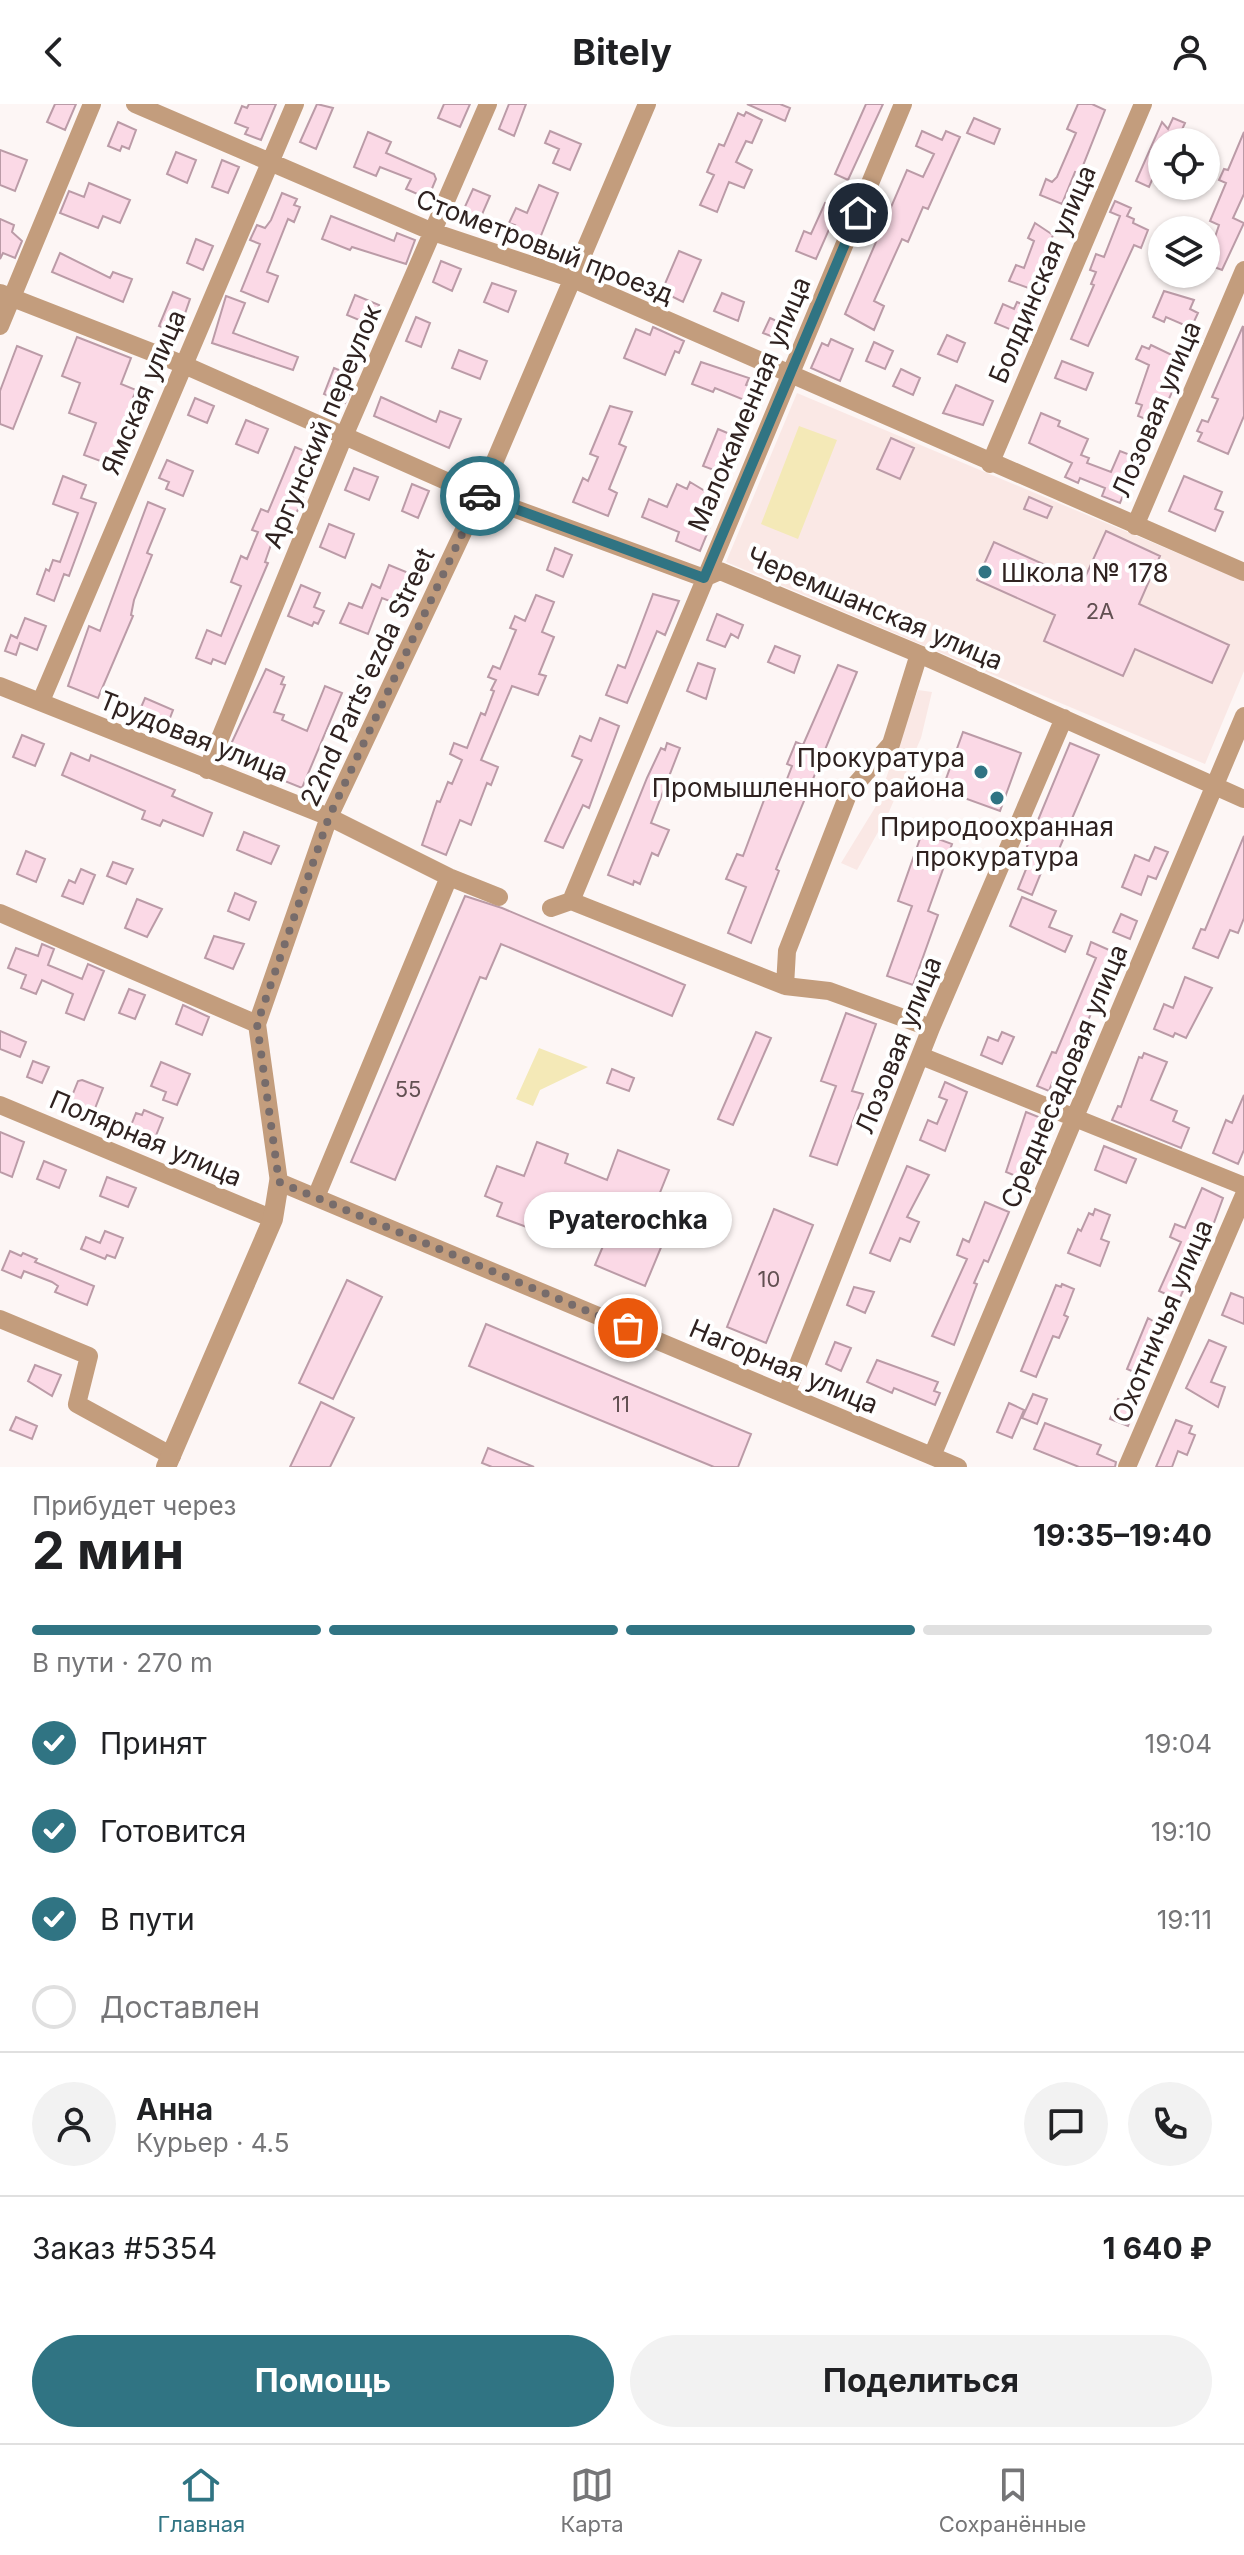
<!DOCTYPE html>
<html lang="ru">
<head>
<meta charset="utf-8">
<style>
  body { margin:0; font-family:Inter,sans-serif; background:#f2f2f2; color:#202124; height:100vh; display:flex; flex-direction:column; font-size:30px; white-space:nowrap }
  * { box-sizing:border-box; margin:0 }
  p { font-size:26px; color:#757577 }
  .icon { flex:none; width:44px; height:44px; fill:none; stroke:currentColor; stroke-width:2; stroke-linecap:round; stroke-linejoin:round }
  .map { position:relative; height:1363px; overflow:hidden }
  .details { display:flex; flex-direction:column; background:#fff; flex:1 }
  .details>* { flex:none }
  .controls { position:absolute; left:1148px; top:24px; display:grid; gap:16px }
  .controls a { display:grid; place-items:center; width:72px; height:72px; border-radius:50%; background:#fff; box-shadow:0 2px 6px #0004; font-size:40px }
  .pin { position:absolute; display:grid; place-items:center; width:68px; height:68px; color:#fff; margin:-34px; border:4px solid #fff; border-radius:50%; box-shadow:0 2px 8px #0007 }
  .courier { position:absolute; display:grid; place-items:center; width:80px; height:80px; margin:-40px; border:6px solid #307483; border-radius:50%; background:#fff; color:#222; box-shadow:0 2px 10px #0007 }
  .bubble { position:absolute; height:56px; border-radius:28px; background:#fff; box-shadow:0 2px 6px #0004; font-size:26px; font-weight:700; line-height:56px; text-align:center }
  .overview em { font-style:normal; font-weight:700 }
  .overview div { display:flex; flex-direction:column-reverse }
  .overview { display:flex; align-items:center; justify-content:space-between; height:136px; padding:0 32px }
  h1 { font-size:52px; font-weight:700; line-height:60px }
  .bar { display:grid; grid-template-columns:repeat(4,1fr); gap:12px 8px; align-content:center; height:96px; padding:0 32px }
  .bar i { height:10px; border-radius:6px; background:#e0e0e0 }
  .bar .active { background:#307483 }
  .bar p { grid-column:span 4 }
  .line { display:flex; align-items:center; gap:20px; padding:0 32px; border-top:2px solid #e0e0e0 }
  .line div { flex:1 }
  .round { display:grid; place-items:center; flex:none; width:84px; height:84px; border-radius:42px; background:#f2f2f2 }
  ol { padding:0 32px; list-style:none }
  li { display:flex; align-items:center; gap:24px; height:88px }
  li p { margin-inline-start:auto }
  li .icon { padding:8px; border-radius:50%; background:#307483; color:#fff; stroke-width:4 }
  li:last-child { color:#757577 }
  li i { width:44px; height:44px; border:4px solid #e0e0e0; border-radius:50% }
  .primary-button { display:flex; gap:16px; margin-top:auto; padding:16px 32px }
  .primary-button a { flex:1; height:92px; border-radius:48px; background:#307483; color:#fff; font-size:32px; font-weight:700; line-height:92px; text-align:center }
  .primary-button a+a { background:#f2f2f2; color:#202124 }
  header { display:flex; justify-content:space-between; align-items:center; height:104px; padding:0 32px; background:#fff; font-size:36px; font-weight:700 }
  .dock { display:flex; justify-content:space-around; align-items:center; height:112px; border-top:2px solid #e0e0e0; background:#fff; font-size:22px; color:#757577 }
  .dock a { display:grid; justify-items:center; gap:4px }
  .dock .active { color:#307483 }
  .map>svg:first-child { display:block }
  .built { fill:#fae8e5 }
  .green { fill:#f4e9b7 }
  .building { fill:#fbd9e6; stroke:#bb9ba7; stroke-width:2 }
  .lines { fill:none; stroke-linecap:round; stroke-linejoin:round }
  .minor { stroke:#c39d7d; stroke-width:18 }
  .tertiary { stroke:#c39d7d; stroke-width:20 }
  .done { stroke:#776c6b; stroke-width:8; stroke-dasharray:0 14.4 }
  .route { stroke:#307483; stroke-width:10 }
  .poi-dot { fill:#307483; stroke:#fff; stroke-width:3 }
  .labels { text-anchor:middle; dominant-baseline:central; stroke-width:8; stroke-linejoin:round; paint-order:stroke }
  .number-label { font-size:22px; fill:#625052 }
  .street-label { font-size:26px; fill:#2f2220; stroke:#fff }
  .poi-label { font-size:26px; fill:#2f2220; stroke:#fff; text-anchor:start }
</style>
</head>
<body>
<header><svg class="icon" aria-label="back" viewBox="0 0 24 24"><path d="M15 5l-7 7 7 7"/></svg>Bitely<svg class="icon" aria-label="person" viewBox="0 0 24 24"><circle cx="12" cy="8" r="4"/><path d="M4 21q1-7 8-7t8 7"/></svg></header>
<div class="map">
<svg width="1244" height="1363" viewBox="0 0 1244 1363">
  <rect width="100%" height="100%" fill="#fdf6f5"/>
  <path class="built" d="M797 289 1244 477V567L1205 660 726 458Z
    M918 586 932 588 921 634 888 710 857 766 841 759 876 702Z"/>
  <path class="green" d="M799 322 837 336 798 435 761 420Z
    M539 944 588 963 540 986 533 1002 516 995Z"/>
  <path class="building" d="M55 0H76L65 26 47 18Z
    M249 0H276L261 36 245 30 248 24 235 19 242 2 247 4Z
    M317 0 333 4 316 45 300 38Z
    M444 0H470L460 23 438 14Z
    M509 0H526L514 32 499 25Z
    M747 0H780L790 4 785 17Z
    M866 0H883L848 76 835 70Z
    M1078 0H1092L1105 6 1080 69 1075 68 1062 100 1040 91 1046 75 1052 78 1057 73 1076 29 1067 25Z
    M746 8 762 16 752 39 746 37 736 58 752 66 744 84 729 78 717 108 700 101 714 71 707 68 719 40 724 42 738 9 744 12Z
    M974 14 1000 25 994 40 967 29Z
    M1173 14 1185 19 1180 30 1199 38H1162V53L1149 83 1136 77 1162 18 1168 25Z
    M118 18 136 26 129 45 122 42 120 47 108 42Z
    M550 27 581 40 570 66 553 59 559 45 545 39Z
    M922 27 942 36 946 27 960 33 928 105 923 103 908 138 902 135 874 197 884 202 874 226 845 210 907 66 923 73 934 50 916 42Z
    M368 28 391 38 386 49 434 70 436 75 431 87 427 86 424 93 406 85 411 75 380 63 376 72 354 63Z
    M1244 28V90L1233 114 1244 119 1222 166 1206 160 1219 121 1210 117 1226 79 1219 76 1224 65 1228 66Z
    M0 46 27 56 15 87 0 81Z
    M176 48 196 56 187 79 167 70Z
    M222 56 239 63 228 89 212 83Z
    M89 79 130 96 120 119 103 112 98 124 60 109 69 87 84 93Z
    M539 81 558 89 538 139 512 127 515 121 509 119 516 104 527 109Z
    M473 85 490 92 480 115 463 107Z
    M282 89 297 95 294 101 300 103 294 118 288 115 267 168 278 172 268 198 241 187 260 140 250 136 257 121 265 124 271 116Z
    M1115 97 1131 104 1127 112 1134 115 1133 119 1148 126 1141 144 1134 141 1088 242 1071 235 1094 181 1091 180 1096 168 1090 166 1096 150 1104 153 1120 112 1110 108Z
    M825 99 838 105 816 155 796 147 804 127 811 130Z
    M331 112 394 137 397 129 415 136 406 160 352 143 350 146 322 135Z
    M0 115 14 121 12 128 22 137 15 154 3 149 0 155Z
    M1035 119 1053 131 1040 161 1043 162 1034 186 1009 177 1016 161 1024 164 1034 137 1028 134Z
    M196 135 213 142 203 166 187 159Z
    M679 147 701 156 683 198 669 191 671 186 664 182Z
    M60 149 110 174 113 168 132 175 123 198 52 168Z
    M441 157 461 165 452 187 433 178Z
    M492 179 516 187 508 208 484 198Z
    M1164 187 1194 196 1190 205 1198 209 1191 224 1166 213 1164 218 1153 213Z
    M173 188 190 195 178 230 159 222Z
    M722 189 744 198 738 217 714 207Z
    M355 191 379 201 371 221 347 211Z
    M226 192 245 199 233 229 298 253 293 266 212 239Z
    M1017 198 1035 206 1024 231 995 219 1003 200 1014 205Z
    M416 213 430 219 421 243 406 237Z
    M770 214 790 223 784 237 763 229Z
    M1243 222 1244 312 1228 350 1198 337 1202 329 1197 327 1202 316 1208 318 1218 295 1212 293Z
    M653 223 684 237 679 249 675 247 665 271 624 254 636 225 650 231Z
    M947 231 965 239 957 258 938 250Z
    M77 233 131 254 121 280 136 286 133 294 143 298 134 324 129 322 114 362 84 351 96 319 69 309 80 279 62 272Z
    M831 235 853 245 840 277 811 264 822 239 828 242Z
    M874 238 893 247 885 265 866 257Z
    M1151 241 1176 253 1170 269 1179 273 1161 312 1157 310 1153 318 1138 312 1142 301 1136 299 1149 261 1136 255 1142 242 1149 245Z
    M17 242 42 252 13 325 0 320V287Z
    M459 246 487 257 480 275 452 264Z
    M1062 257 1093 269 1086 286 1055 274Z
    M701 258 749 274 746 281 759 286 754 300 715 284 713 288 692 280Z
    M334 264 351 271 345 284 351 286 345 299 324 290Z
    M901 265 920 274 913 291 893 282Z
    M956 281 993 297 983 321 943 309Z
    M381 293 436 318 440 307 461 315 449 344 374 312Z
    M195 294 214 302 207 319 188 311Z
    M610 302 632 308 619 340 626 343 609 385 617 389 608 412 573 398 583 374 588 377 598 353 590 350Z
    M1041 309 1060 317 1058 322 1088 335 1081 351 1089 354 1087 359 1111 368 1120 347 1138 354 1120 399 1102 392 1105 384 1080 374 1078 379 1065 373 1072 359 1029 339Z
    M246 316 268 325 258 349 236 340Z
    M718 325 744 336 730 372 703 362Z
    M891 334 914 344 900 375 877 365Z
    M295 343 319 353 294 415 287 412 278 436 273 435 265 458 268 459 225 560 213 555 211 560 196 554 207 526 221 532 241 482 231 478 241 452 247 455 258 428 252 426 261 405 268 408Z
    M167 356 193 367 183 392 166 385 169 378 159 374Z
    M354 364 378 373 369 396 345 386Z
    M63 372 86 381 81 394 96 399 69 472 64 470 54 497 37 490 46 465 49 467 53 456 60 458 78 409 53 400Z
    M1184 372 1222 388 1215 405 1223 408 1215 427 1169 407Z
    M690 378 713 392 701 422 709 425 700 447 676 437 679 428 642 413 649 395 667 403 677 380 687 385Z
    M412 380 429 387 418 414 402 407Z
    M1029 393 1052 403 1047 414 1024 405Z
    M148 398 165 405 147 449 152 451 134 496 131 511 133 512 98 594 68 582 89 522 100 527Z
    M329 420 354 430 345 454 320 443Z
    M1106 427 1160 452 1139 500 1229 541 1212 579 1135 545 1123 572 1044 537 1055 511 977 476 994 438 1083 478Z
    M555 444 572 451 563 473 547 466Z
    M389 461 411 470 402 493 394 490 392 498 382 494 368 530 340 519 349 499 362 504 372 480 380 484Z
    M301 481 320 489 314 503 324 507 318 520 314 518 312 522 288 512Z
    M653 490 679 497 665 531 657 527 627 599 606 591 618 561 625 564Z
    M536 491 554 498 542 528 554 533 539 570 546 572 538 591 512 582 481 656 498 663 491 681 487 679 471 721 460 716 446 751 422 741 437 697 440 698 448 678 452 680 462 656 450 650 454 639 467 644 481 609 485 611 494 587 491 586 496 576 488 573 493 562 500 565 516 526 510 524 515 512 525 517Z
    M717 510 743 521 738 534 731 530 725 543 707 536Z
    M25 514 46 522 37 546 20 539 16 551 5 547 11 531 17 534Z
    M775 542 800 552 794 569 768 558Z
    M698 559 715 565 706 595 687 587Z
    M838 561 857 568 776 765 779 767 751 839 728 829 746 783 726 775 737 750 743 752 767 688 780 693 792 662 787 660 796 638 803 641Z
    M266 565 284 573 281 580 285 581 274 608 284 611 282 616 307 627 325 582 342 589 302 684 225 653Z
    M145 594 173 606 165 627 136 615Z
    M600 614 619 622 589 704 583 701 563 744 545 737 582 656 572 652 580 632 591 637Z
    M963 628 1021 649 1000 707 942 686Z
    M22 631 44 640 35 662 13 653Z
    M667 639 680 644 651 719 669 726 658 752 652 749 640 780 634 777 633 781 608 771 647 674 661 644 665 646Z
    M1070 639 1099 651 1054 757 1047 754 1032 791 1018 785 1033 748 1026 745Z
    M71 649 89 657 91 651 175 686 172 692 212 709 203 732 163 716 160 722 142 715 145 707 62 671Z
    M244 728 279 742 271 760 237 746Z
    M922 729 952 740 928 807 938 811 913 881 887 872 912 802 898 797Z
    M1244 732V814L1238 829 1230 826 1218 854 1193 844 1201 825 1205 826Z
    M1155 743 1168 748 1156 775 1148 772 1141 791 1122 783 1135 751 1149 757Z
    M26 747 45 755 36 778 17 770Z
    M113 758 133 765 126 780 107 772Z
    M81 765 95 771 83 800 62 792 69 776 75 779Z
    M235 789 256 798 249 816 228 807Z
    M465 792 502 804 685 881 672 912 501 840 486 875 480 873 395 1076 351 1058Z
    M1022 793 1056 807 1049 823 1072 832 1065 848 1010 822Z
    M137 795 162 805 147 833 125 824Z
    M1121 810 1137 817 1130 835 1113 828Z
    M214 832 244 840 233 865 205 854Z
    M1091 838 1116 849 1073 953 1078 955 1077 964 1068 986 1052 979 1049 987 1037 982 1052 948 1056 949 1096 854 1087 850Z
    M42 840 54 845 48 861 82 875 88 860 104 867 84 916 66 909 73 890 42 876 36 890 21 884 26 871 8 864 16 844 38 852Z
    M1185 873 1212 884 1186 934 1175 929 1173 933 1154 925 1164 900 1173 904Z
    M129 885 145 891 135 915 119 909Z
    M183 901 209 913 202 931 176 920Z
    M846 909 876 920 852 987 863 990 837 1061 810 1052 836 982 821 977Z
    M0 927 26 938 20 953 0 945Z
    M756 928 771 934 733 1021 718 1015Z
    M1002 928 1014 933 1002 960 981 951 988 933 998 937Z
    M1144 949 1167 958 1151 996 1177 1007 1173 1017 1189 1024 1181 1044 1112 1016 1118 1002 1121 1003 1139 953 1142 954Z
    M33 957 49 963 42 979 27 973Z
    M161 958 190 970 177 1001 163 996 166 988 151 982Z
    M612 965 634 974 629 987 607 979Z
    M82 976 103 984 92 1012 68 1002 78 977Z
    M945 978 967 988 945 1047 920 1036 928 1016 937 1020 947 996 939 993Z
    M1244 991V1046L1238 1060 1213 1049 1226 1016 1232 1019Z
    M144 1006 163 1014 151 1044 126 1034 136 1009 142 1011Z
    M1026 1008 1046 1016 1038 1035 1046 1038 1040 1053 1033 1050 1023 1075 1006 1068Z
    M0 1028 24 1038 12 1073 0 1068Z
    M537 1038 568 1050 565 1059 607 1076 618 1046 669 1066 655 1101 629 1091 618 1122 662 1141 645 1182 595 1161 609 1128 582 1117 586 1107 546 1091 532 1125 497 1112 502 1099 485 1092 497 1062 524 1072Z
    M1104 1042 1136 1055 1126 1079 1095 1066Z
    M44 1057 66 1066 59 1084 37 1075Z
    M907 1062 929 1071 907 1113 919 1118 910 1138 900 1134 890 1157 870 1149Z
    M107 1073 136 1084 128 1103 100 1092Z
    M1202 1084 1223 1094 1197 1165 1193 1164 1179 1196 1159 1187 1181 1138 1170 1133 1175 1120 1185 1124Z
    M985 1098 1009 1108 988 1158 984 1156 974 1179 977 1180 954 1241 932 1232 967 1155 957 1151 963 1135 969 1138Z
    M774 1105 813 1121 766 1239 727 1223Z
    M1095 1105 1110 1111 1101 1135 1109 1138 1100 1162 1068 1149 1078 1125 1081 1127 1089 1109 1093 1111Z
    M105 1127 123 1134 115 1154 107 1151 105 1155 81 1145 86 1133 100 1139Z
    M10 1147 21 1152 23 1149 37 1155 35 1158 94 1182 87 1201 55 1188 58 1182 52 1178 24 1167 21 1174 2 1166Z
    M347 1176 382 1193 333 1295 299 1279Z
    M1062 1180 1074 1185 1064 1211 1068 1213 1059 1234 1053 1232 1036 1273 1021 1267 1056 1181 1061 1183Z
    M854 1183 874 1188 865 1209 847 1201Z
    M1231 1189 1244 1194V1220L1222 1211Z
    M1148 1214 1166 1225 1145 1273 1127 1265Z
    M486 1220 751 1330 738 1363H714L469 1262Z
    M1209 1236 1226 1243 1211 1278 1225 1283 1218 1303 1186 1284Z
    M835 1238 851 1244 841 1267 826 1260Z
    M877 1256 938 1278 934 1287 940 1289 935 1301 894 1284 892 1289 867 1278Z
    M35 1261 61 1271 52 1292 28 1277Z
    M1033 1290 1047 1295 1037 1320 1022 1314Z
    M1118 1295 1136 1302 1128 1322 1110 1315Z
    M321 1298 354 1314 330 1363H290Z
    M1009 1299 1024 1306 1012 1334 997 1328Z
    M16 1313 37 1322 32 1335 10 1326Z
    M1176 1316 1192 1322 1189 1329 1195 1331 1187 1351 1178 1347 1172 1363H1156Z
    M1045 1319 1101 1341 1097 1350 1116 1358 1115 1363H1079L1034 1345Z
    M488 1344 534 1363H492L482 1359Z"/>
  <g class="lines">
    <path class="minor" d="M135 0 433 128 573 175 1244 468
      M647 0 480 392 329 713 257 920 279 1078 958 1363
      M0 189 182 260 480 392 704 474 720 467 919 550 1244 695
      M0 222 92 0
      M990 360 1143 0
      M1135 422 1244 166
      M0 582 329 713 449 773 499 793
      M41 597 295 0
      M207 666 344 332 488 0
      M571 797 903 0
      M551 804 571 797 785 882 829 887 931 924
      M0 809 257 920
      M785 882 787 847 849 688 891 640 919 550
      M921 952 1244 1082
      M0 1001 273 1115
      M316 1093 449 773
      M0 1215 89 1252 77 1300 172 1352
      M786 1291 931 924 1064 614
      M932 1352 1244 612
      M1127 1363 1244 1091"/>
    <path class="tertiary" d="M166 1363 273 1115 279 1078"/>
  </g>
  <g class="lines">
    <path class="done" d="M480 392 329 713 257 920 279 1078 628 1224"/>
    <path class="route" d="M480 392 704 474 858 109"/>
  </g>
  <g class="poi-dot">
    <circle cx="985" cy="468" r="8"/>
    <circle cx="981" cy="668" r="8"/>
    <circle cx="997" cy="694" r="8"/>
  </g>
  <g class="labels">
    <g class="number-label">
      <text x="1100" y="507">2А</text>
      <text x="408" y="985">55</text>
      <text x="769" y="1175">10</text>
      <text x="621" y="1300">11</text>
    </g>
    <g class="street-label">
      <text transform="translate(545 142) rotate(21)">Стометровый проезд</text>
      <text transform="translate(1042 170) rotate(-67)">Болдинская улица</text>
      <text transform="translate(143 288) rotate(-67)">Ямская улица</text>
      <text transform="translate(749 300) rotate(-67)">Малокаменная улица</text>
      <text transform="translate(1156 305) rotate(-67)">Лозовая улица</text>
      <text transform="translate(322 322) rotate(-67)">Аргунский переулок</text>
      <text transform="translate(875 504) rotate(23)">Черемшанская улица</text>
      <text transform="translate(367 573) rotate(-65)">22nd Parts'ezda Street</text>
      <text transform="translate(194 632) rotate(22)">Трудовая улица</text>
      <text transform="translate(898 941) rotate(-68)">Лозовая улица</text>
      <text transform="translate(1064 972) rotate(-67)">Среднесадовая улица</text>
      <text transform="translate(146 1034) rotate(23)">Полярная улица</text>
      <text transform="translate(1162 1217) rotate(-67)">Охотничья улица</text>
      <text transform="translate(784 1262) rotate(23)">Нагорная улица</text>
    </g>
    <g class="poi-label">
      <text x="1001" y="468">Школа № 178</text>
      <text x="965" y="653" text-anchor="end">Прокуратура<tspan x="965" dy="30">Промышленного района</tspan></text>
      <text x="997" y="722" text-anchor="middle">Природоохранная<tspan x="997" dy="30">прокуратура</tspan></text>
    </g>
  </g>
</svg>
<div class="controls">
<a><svg class="icon" aria-label="locate" viewBox="0 0 24 24"><circle cx="12" cy="12" r="6"/><path d="M12 2v4M12 18v4M2 12h4M18 12h4"/></svg></a>
<a><svg class="icon" aria-label="layers" viewBox="0 0 24 24"><path d="M12 4l9 5-9 5-9-5zM3 14l9 5 9-5"/></svg></a>
</div>
<div class="pin" style="left:628px;top:1224px;background:#ea580c"><svg class="icon" aria-label="bag" viewBox="0 0 24 24"><path d="M5 8h14l-1 12H6zM9 8a3 3 0 0 1 6 0"/></svg></div>
<div class="pin" style="left:858px;top:109px;background:#1f2937"><svg class="icon" aria-label="home" viewBox="0 0 24 24"><path d="M3 11l9-7 9 7M6 9v11h12V9"/></svg></div>
<div class="courier" style="left:480px;top:392px"><svg class="icon" aria-label="car" viewBox="0 0 24 24"><path d="M5 17H2v-5l4-1 3-4h7l3 4 3 1v5h-3M9 17h6M6 11h13"/><circle cx="7" cy="17" r="2"/><circle cx="17" cy="17" r="2"/></svg></div>
<div class="bubble" style="left:524px;top:1088px;width:208px">Pyaterochka</div>
</div>
<section class="details">
<div class="overview"><div><h1>2 мин</h1><p>Прибудет через</p></div><em>19:35–19:40</em></div>
<div class="bar"><i class="active"></i><i class="active"></i><i class="active"></i><i></i><p>В пути · 270 m</p></div>
<ol>
<li><svg class="icon" aria-label="check" viewBox="0 0 24 24"><path d="M5 12l5 5 9-10"/></svg>Принят<p>19:04</p></li>
<li><svg class="icon" aria-label="check" viewBox="0 0 24 24"><path d="M5 12l5 5 9-10"/></svg>Готовится<p>19:10</p></li>
<li><svg class="icon" aria-label="check" viewBox="0 0 24 24"><path d="M5 12l5 5 9-10"/></svg>В пути<p>19:11</p></li>
<li><i></i>Доставлен</li>
</ol>
<div class="line" style="height:144px"><a class="round"><svg class="icon" aria-label="person" viewBox="0 0 24 24"><circle cx="12" cy="8" r="4"/><path d="M4 21q1-7 8-7t8 7"/></svg></a><div><b>Анна</b><p>Курьер · 4.5</p></div><a class="round"><svg class="icon" aria-label="chat" viewBox="0 0 24 24"><path d="M4 5h16v11H9l-5 4z"/></svg></a><a class="round"><svg class="icon" aria-label="phone" viewBox="0 0 24 24"><path d="M5 4h4l2 5-3 2q2 4 5 5l2-3 5 2v4C11 20 4 13 5 4z"/></svg></a></div>
<div class="line" style="height:104px"><div>Заказ #5354</div><b>1 640 ₽</b></div>
<div class="primary-button"><a>Помощь</a><a>Поделиться</a></div>
</section>
<nav class="dock">
<a class="active"><svg class="icon" aria-label="home" viewBox="0 0 24 24"><path d="M3 11l9-7 9 7M6 9v11h12V9"/></svg>Главная</a>
<a><svg class="icon" aria-label="map" viewBox="0 0 24 24"><path d="M3 6l6-2 6 2 6-2v14l-6 2-6-2-6 2zM9 4v14M15 6v14"/></svg>Карта</a>
<a><svg class="icon" aria-label="saved" viewBox="0 0 24 24"><path d="M7 4h10v16l-5-4-5 4z"/></svg>Сохранённые</a>
</nav>
</body>
</html>
